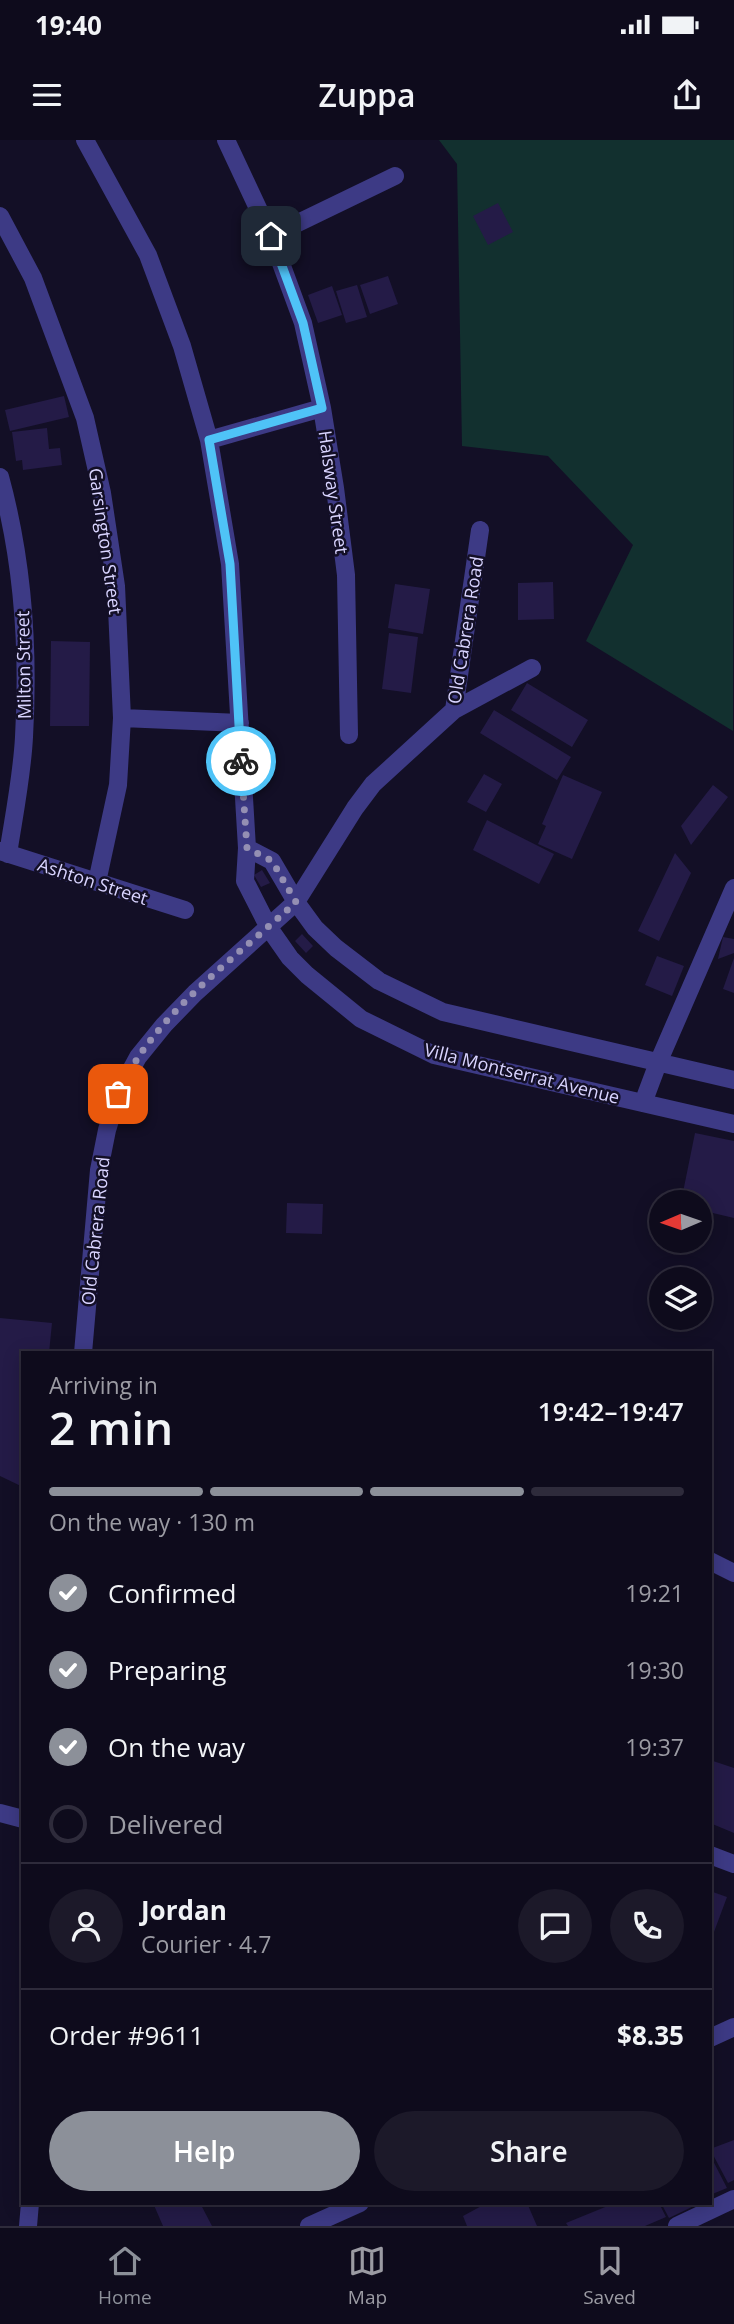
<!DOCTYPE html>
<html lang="en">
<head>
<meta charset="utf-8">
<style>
  body { margin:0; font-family:"Open Sans",sans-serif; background:#1c1929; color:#f1f3f6; height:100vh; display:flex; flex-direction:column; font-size:26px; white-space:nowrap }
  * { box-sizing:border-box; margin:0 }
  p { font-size:23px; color:#9b9ba3 }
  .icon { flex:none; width:38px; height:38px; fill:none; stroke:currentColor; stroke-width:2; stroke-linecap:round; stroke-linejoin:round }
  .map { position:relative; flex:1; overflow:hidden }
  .panel { position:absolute; left:21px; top:1211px; width:691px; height:854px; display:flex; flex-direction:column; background:#0e0b1c; border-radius:0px; box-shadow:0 4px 18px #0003,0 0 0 2px #2e2b3b }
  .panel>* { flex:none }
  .needle { width:46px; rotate:268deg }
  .tools { position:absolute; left:649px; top:1050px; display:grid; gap:14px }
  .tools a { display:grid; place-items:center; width:63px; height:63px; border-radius:50%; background:#0e0b1c; box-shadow:0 4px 18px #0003,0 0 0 2px #2e2b3b; font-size:35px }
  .pin { position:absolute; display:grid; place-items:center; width:60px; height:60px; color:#fff; margin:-30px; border-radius:14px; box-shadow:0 4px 10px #0006 }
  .courier { position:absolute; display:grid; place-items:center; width:70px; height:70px; margin:-35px; border:5px solid #4fc3f7; border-radius:50%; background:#fff; color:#222; box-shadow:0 2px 9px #0007 }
  .summary em { font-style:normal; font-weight:600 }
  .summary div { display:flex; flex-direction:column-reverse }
  .summary { display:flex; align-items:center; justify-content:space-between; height:119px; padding:0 28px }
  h1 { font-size:46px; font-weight:600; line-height:52px }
  .bar { display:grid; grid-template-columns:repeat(4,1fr); gap:10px 7px; align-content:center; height:84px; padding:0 28px }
  .bar i { height:9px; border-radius:5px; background:#2e2b3b }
  .bar .selected { background:#8c9099 }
  .bar p { grid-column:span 4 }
  .line { display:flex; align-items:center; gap:18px; padding:0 28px; border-top:2px solid #2e2b3b }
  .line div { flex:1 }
  .round { display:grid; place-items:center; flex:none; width:74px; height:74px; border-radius:37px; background:#1c1929 }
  ol { padding:0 28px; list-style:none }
  li { display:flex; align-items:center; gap:21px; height:77px }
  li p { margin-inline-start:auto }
  li .icon { padding:7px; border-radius:50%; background:#8c9099; color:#fff; stroke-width:4 }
  li:last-child { color:#9b9ba3 }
  li i { width:38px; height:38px; border:4px solid #2e2b3b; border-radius:50% }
  .button { display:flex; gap:14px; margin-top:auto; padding:14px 28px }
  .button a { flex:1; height:80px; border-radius:42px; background:#8c9099; color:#fff; font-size:28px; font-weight:600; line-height:80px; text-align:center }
  .button a+a { background:#1c1929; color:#f1f3f6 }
  .status { display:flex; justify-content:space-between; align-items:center; height:49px; padding:0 35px; background:#0e0b1c; direction:ltr }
  .status svg { height:19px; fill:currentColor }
  header { display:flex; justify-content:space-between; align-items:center; height:91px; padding:0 28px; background:#0e0b1c; font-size:32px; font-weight:600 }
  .dock { display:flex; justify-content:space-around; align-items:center; height:98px; border-top:2px solid #2e2b3b; background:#0e0b1c; font-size:19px; color:#9b9ba3 }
  .dock a { display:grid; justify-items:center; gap:4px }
  .dock .selected { color:#8c9099 }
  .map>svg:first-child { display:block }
  .green { fill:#12302f }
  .building { fill:#241b47 }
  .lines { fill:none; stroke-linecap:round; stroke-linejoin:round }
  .minor { stroke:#3d3a85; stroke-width:18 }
  .done { stroke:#948fb3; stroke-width:7; stroke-dasharray:0 12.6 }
  .route { stroke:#4fc3f7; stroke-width:9 }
  .labels { text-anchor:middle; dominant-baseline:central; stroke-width:5; stroke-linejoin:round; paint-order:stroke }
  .street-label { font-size:18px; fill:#d9d4ff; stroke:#130f26 }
</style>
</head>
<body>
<div class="status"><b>19:40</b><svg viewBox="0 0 49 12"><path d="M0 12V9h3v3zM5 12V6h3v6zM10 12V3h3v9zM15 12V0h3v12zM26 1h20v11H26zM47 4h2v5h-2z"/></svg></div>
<header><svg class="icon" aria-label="menu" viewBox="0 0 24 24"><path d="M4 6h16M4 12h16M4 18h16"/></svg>Zuppa<svg class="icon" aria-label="share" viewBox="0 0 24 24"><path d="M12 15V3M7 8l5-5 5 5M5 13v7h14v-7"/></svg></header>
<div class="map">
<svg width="734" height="2086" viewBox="0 0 734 2086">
  <rect width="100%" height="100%" fill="#130f26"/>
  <path class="green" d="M439 0H734L733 591 586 501 633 405 548 316 462 306 457 24Z"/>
  <path class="building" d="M498 63 513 92 488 105 473 76Z
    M388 136 398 164 370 174 360 145Z
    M357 145 367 177 346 183 336 151Z
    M332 146 342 175 318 183 308 155Z
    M64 256 69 277 10 291 5 270Z
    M47 288 49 309 60 308 62 325 23 330 22 320 16 321 12 292Z
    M553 442 554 479 518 480V443Z
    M395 444 430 449 423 494 388 488Z
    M389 493 418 497 411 553 382 549Z
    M51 501 90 502 89 586H50Z
    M527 543 588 580 572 607 511 570Z
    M494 570 571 617 557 640 480 593Z
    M484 634 502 644 486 672 467 662Z
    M563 635 602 652 572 719 538 704 546 686 542 684Z
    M713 645 728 657 691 705 681 686Z
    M487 680 554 714 539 744 473 710Z
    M675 713 691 733 659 801 638 791Z
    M262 730 270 743 261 747 254 735Z
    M302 794 313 806 306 813 295 801Z
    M723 797 734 799V813L718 819Z
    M657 816 684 826 672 856 645 845Z
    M734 818V853L723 849Z
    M695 993 734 1001V1078L700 1070V1062H681Z
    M287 1063 323 1064 322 1094 286 1093Z
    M0 1178 52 1183 49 1213H23V1347L0 1336Z
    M710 1620 734 1628V1693L710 1683Z
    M710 1751 727 1757 711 1800H710Z
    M734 2000V2040L728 2043 710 2009Z
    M710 2015 727 2048 710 2055Z
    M153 2063H200L212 2086H163Z
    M487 2063H527L537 2086H467L463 2076Z
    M615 2063H659L666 2077 645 2086H568L566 2083Z
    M661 2063H695L696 2065 669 2078Z"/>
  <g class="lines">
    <path class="minor" d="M85 0 148 115 182 206 209 300 230 424 247 708 245 741 269 788 290 818 307 835 361 879 434 915 734 984
      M226 0 271 96 303 183 322 268 335 348 346 435 349 595
      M0 76 33 138 85 278 102 353 116 446 122 578 118 645 97 742
      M271 96 395 36
      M209 300 322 268
      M0 337C23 421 29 510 24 597 22 636 14 675 8 714
      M454 570 480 390
      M122 578 240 583
      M247 708 272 721 296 762 315 788 336 808 379 841 443 872 734 940
      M0 711 185 770
      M643 963 658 923 734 748
      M83 1213 99 1030 107 990 118 954 138 917 164 885 195 853 296 762 355 668 373 644 454 570 532 528
      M710 1421 734 1433
      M0 1673 23 1679
      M710 1715 734 1724
      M710 1898 734 1887
      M28 2086 30 2063
      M309 2086 360 2063
      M677 2086 734 2059"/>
  </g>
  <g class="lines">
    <path class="done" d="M118 954C125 942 131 928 139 916 180 856 243 811 296 762L272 721 247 708 241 621"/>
    <path class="route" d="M241 621 230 424 209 300 322 268 303 183 271 96"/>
  </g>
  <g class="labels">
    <g class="street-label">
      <text transform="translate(334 352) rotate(82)">Halsway Street</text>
      <text transform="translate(106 401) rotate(82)">Garsington Street</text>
      <text transform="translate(465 490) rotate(-81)">Old Cabrera Road</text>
      <text transform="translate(23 525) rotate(-91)">Milton Street</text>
      <text transform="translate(93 741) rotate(18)">Ashton Street</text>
      <text transform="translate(522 933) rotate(14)">Villa Montserrat Avenue</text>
      <text transform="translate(95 1091) rotate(-84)">Old Cabrera Road</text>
    </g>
  </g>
</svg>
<div class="tools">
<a><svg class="needle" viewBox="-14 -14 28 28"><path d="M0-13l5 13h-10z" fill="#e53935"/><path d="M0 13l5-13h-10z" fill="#9b9ba3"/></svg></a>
<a><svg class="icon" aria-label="layers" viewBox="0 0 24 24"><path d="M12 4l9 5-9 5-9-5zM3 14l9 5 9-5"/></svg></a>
</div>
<div class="pin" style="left:118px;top:954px;background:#ea580c"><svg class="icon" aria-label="bag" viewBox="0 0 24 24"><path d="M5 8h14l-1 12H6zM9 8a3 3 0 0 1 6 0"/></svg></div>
<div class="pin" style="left:271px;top:96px;background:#1f2937"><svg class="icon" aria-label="home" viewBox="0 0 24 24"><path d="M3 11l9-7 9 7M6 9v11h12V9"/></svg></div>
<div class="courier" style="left:241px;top:621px"><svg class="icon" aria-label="bike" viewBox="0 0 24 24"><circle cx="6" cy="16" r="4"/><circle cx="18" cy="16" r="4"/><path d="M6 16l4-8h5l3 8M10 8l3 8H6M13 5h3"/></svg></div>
<section class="panel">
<div class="summary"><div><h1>2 min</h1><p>Arriving in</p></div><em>19:42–19:47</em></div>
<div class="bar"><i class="selected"></i><i class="selected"></i><i class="selected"></i><i></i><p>On the way · 130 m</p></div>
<ol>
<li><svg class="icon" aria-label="check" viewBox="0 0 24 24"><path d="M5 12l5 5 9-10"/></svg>Confirmed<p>19:21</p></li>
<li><svg class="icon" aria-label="check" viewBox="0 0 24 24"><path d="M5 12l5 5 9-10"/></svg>Preparing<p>19:30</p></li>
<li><svg class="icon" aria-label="check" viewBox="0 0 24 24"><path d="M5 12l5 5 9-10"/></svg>On the way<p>19:37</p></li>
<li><i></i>Delivered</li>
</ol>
<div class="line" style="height:126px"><a class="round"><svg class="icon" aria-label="person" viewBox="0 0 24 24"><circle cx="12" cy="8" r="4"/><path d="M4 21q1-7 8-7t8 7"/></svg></a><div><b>Jordan</b><p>Courier · 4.7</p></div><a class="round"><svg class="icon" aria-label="chat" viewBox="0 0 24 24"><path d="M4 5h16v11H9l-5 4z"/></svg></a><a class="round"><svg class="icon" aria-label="phone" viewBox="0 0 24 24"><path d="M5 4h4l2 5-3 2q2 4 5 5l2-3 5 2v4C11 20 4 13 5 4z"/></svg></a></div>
<div class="line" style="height:91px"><div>Order #9611</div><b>$8.35</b></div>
<div class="button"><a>Help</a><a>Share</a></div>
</section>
</div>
<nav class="dock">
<a class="selected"><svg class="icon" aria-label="home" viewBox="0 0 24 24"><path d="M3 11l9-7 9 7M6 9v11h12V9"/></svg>Home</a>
<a><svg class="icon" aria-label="map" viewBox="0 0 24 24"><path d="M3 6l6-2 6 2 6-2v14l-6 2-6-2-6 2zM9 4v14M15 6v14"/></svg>Map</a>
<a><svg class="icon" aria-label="saved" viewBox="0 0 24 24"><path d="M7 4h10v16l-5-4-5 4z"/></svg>Saved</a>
</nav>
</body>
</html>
